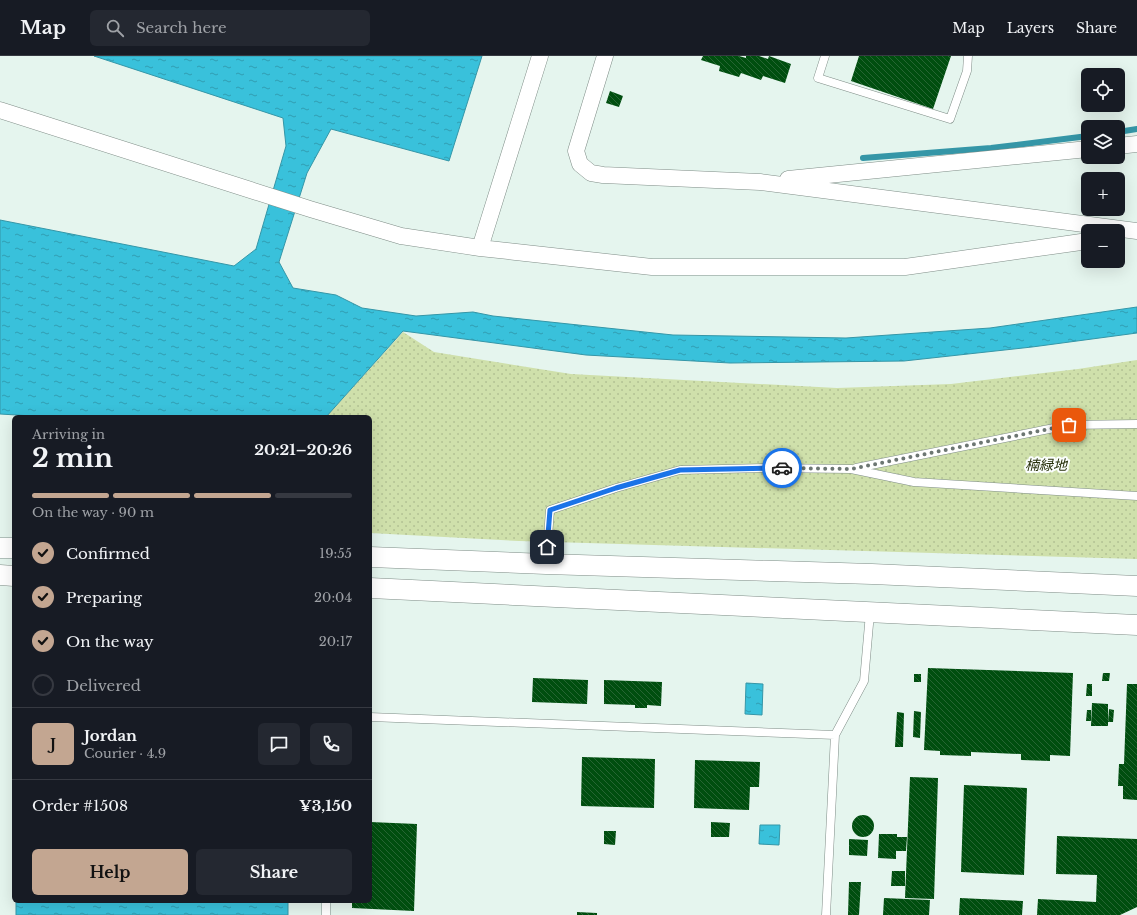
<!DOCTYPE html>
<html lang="en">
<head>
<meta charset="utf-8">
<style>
  body { margin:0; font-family:"Libre Baskerville","Noto Sans JP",serif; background:#242831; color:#f1f3f6; height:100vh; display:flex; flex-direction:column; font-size:15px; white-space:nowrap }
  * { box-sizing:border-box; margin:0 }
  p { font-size:13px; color:#9ea1a6 }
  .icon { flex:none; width:22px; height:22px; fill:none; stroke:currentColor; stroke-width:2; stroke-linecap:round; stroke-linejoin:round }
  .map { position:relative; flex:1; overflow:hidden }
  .side { position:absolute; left:12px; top:359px; width:360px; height:488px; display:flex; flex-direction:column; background:#171b24; border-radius:6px; box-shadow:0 4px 16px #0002 }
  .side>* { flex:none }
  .fabs { position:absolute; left:1081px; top:12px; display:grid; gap:8px }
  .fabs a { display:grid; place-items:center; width:44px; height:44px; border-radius:6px; background:#171b24; box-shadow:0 4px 16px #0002; font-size:20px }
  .pin { position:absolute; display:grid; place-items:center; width:34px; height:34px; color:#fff; margin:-17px; border-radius:8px; box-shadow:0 2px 6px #0006 }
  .courier { position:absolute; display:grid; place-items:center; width:40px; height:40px; margin:-20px; border:3px solid #1a73e8; border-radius:50%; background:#fff; color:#222; box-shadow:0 1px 5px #0007 }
  .headline em { font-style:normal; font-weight:700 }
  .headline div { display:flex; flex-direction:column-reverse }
  .headline { display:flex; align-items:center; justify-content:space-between; height:68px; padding:0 20px }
  h1 { font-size:26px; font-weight:700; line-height:30px }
  .bar { display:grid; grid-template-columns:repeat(4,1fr); gap:6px 4px; align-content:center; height:48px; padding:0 20px }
  .bar i { height:5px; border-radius:3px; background:#363941 }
  .bar .on { background:#c3a691 }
  .bar p { grid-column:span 4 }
  .line { display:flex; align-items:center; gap:10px; padding:0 20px; border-top:1px solid #363941 }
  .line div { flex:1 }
  .round { display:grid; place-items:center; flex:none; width:42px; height:42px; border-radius:6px; background:#242831 }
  ol { padding:0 20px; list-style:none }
  li { display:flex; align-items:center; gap:12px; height:44px }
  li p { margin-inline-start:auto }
  li .icon { padding:4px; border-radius:50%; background:#c3a691; color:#111; stroke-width:4 }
  li:last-child { color:#9ea1a6 }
  li i { width:22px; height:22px; border:2px solid #363941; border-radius:50% }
  .cta { display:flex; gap:8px; margin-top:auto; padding:8px 20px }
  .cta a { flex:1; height:46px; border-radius:6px; background:#c3a691; color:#111; font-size:16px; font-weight:700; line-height:46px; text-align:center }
  .cta a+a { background:#242831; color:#f1f3f6 }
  header { display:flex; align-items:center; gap:24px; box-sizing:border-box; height:56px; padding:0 20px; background:#171b24; border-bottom:1px solid #363941 }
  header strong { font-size:19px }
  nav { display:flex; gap:22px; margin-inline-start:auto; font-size:14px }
  .search { width:280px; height:36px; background:#242831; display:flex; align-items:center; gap:10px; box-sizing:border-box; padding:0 14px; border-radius:6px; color:#9ea1a6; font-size:15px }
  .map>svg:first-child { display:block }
  .park { fill:url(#park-dots) }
  .water { fill:url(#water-ripples); stroke:#3596a7 }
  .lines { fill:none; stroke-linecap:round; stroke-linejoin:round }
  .stream { stroke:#3596a7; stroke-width:6 }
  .building { fill:url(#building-back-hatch) }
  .service-casing { stroke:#7f8d87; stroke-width:9 }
  .minor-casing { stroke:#7f8d87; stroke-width:17 }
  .tertiary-casing { stroke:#7f8d87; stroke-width:21 }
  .service { stroke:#fff; stroke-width:8 }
  .minor { stroke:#fff; stroke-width:16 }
  .tertiary { stroke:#fff; stroke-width:20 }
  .done { stroke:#6c7672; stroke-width:4; stroke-dasharray:0 7.2 }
  .route { stroke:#1a73e8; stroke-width:5 }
  .labels { text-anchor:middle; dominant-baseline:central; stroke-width:4; stroke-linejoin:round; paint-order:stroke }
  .park-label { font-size:14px; font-style:italic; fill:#29320d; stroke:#fbfefd }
</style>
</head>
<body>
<header>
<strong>Map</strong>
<div class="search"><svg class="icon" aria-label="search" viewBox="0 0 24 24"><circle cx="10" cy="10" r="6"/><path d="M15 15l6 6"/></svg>Search here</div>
<nav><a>Map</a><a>Layers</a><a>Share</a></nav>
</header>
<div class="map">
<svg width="1137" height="859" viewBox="0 0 1137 859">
  <defs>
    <pattern id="park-dots" width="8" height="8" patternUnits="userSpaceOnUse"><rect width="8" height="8" fill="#cfe0ab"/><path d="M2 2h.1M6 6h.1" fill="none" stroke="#b2c193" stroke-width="1.8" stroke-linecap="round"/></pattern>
    <pattern id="water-ripples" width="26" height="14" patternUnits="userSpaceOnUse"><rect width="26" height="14" fill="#39c1db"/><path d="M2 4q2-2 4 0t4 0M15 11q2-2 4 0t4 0" fill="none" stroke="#309db2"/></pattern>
    <pattern id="building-back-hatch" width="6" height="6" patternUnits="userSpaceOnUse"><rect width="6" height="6" fill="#004e0f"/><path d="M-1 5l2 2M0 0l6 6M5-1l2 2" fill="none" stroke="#266533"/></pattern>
  </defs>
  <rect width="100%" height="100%" fill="#e5f5ee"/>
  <path class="park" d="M403 276 434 296 571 318 837 332 951 328 1078 313 1137 304V503L519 485 370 477V361H326Z"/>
  <path class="water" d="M94 0H482L449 105 331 73 307 117 279 206 293 232 336 239 362 252 416 260 473 256 493 260 673 279 846 282 990 272 1137 251V277L1032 291 904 305 730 307 586 299 403 275 326 361H33V360L0 358V164L234 210 256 193 286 90 283 62Z
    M746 627 763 628 762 659 745 658Z
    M760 769H780L779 789 759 788Z
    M16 845H288V859H16Z"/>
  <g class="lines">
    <path class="stream" d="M1118 76 1137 73
      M863 102 991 92 1088 80"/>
  </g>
  <path class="building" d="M703 0H739L746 2V0H759L768 3 769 0 791 8 785 27 763 20 761 24 741 17 739 21 719 15 720 10 701 4Z
    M859 0H951L933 53 851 25Z
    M610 35 623 40 619 51 606 47Z
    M928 612 1073 617 1070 700 1050 699V705L1021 704V698L971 696V700L940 699V695L924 694Z
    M1103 617H1110L1109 625H1102Z
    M914 618H921V626H914Z
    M533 622 588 624 587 648 532 646Z
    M604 624 662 626 661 650 647 649V652H635V649L604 648Z
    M1087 628H1092V640H1086Z
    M1127 628H1137V744L1123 743V730H1118L1119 708H1124Z
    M1092 647 1108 648V670H1091Z
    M1109 653 1114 654 1113 666H1108Z
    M1087 654H1091V665H1086Z
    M914 655 921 656 920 682 913 681Z
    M897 656 904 657 903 691H895Z
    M582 701 655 703 654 752 581 750Z
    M695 704 760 706 759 731H750L749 754 694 752Z
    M910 721 938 722 934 843 905 842Z
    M964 729 1027 732 1024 819 961 816Z
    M852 770a11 11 0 1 1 22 0a11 11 0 1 1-22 0Z
    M370 766 417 768 414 855 352 852V845H370Z
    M711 766 730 767 729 781H711Z
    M604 775H616L615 789 604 788Z
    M879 778H897V781H907L906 795H896V803L878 802Z
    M1057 780 1137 783V851L1120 859H1037L1038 843 1096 846 1097 819 1056 818Z
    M849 783 868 784 867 800 849 799Z
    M892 815H905V830H891Z
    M849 826H861L859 859H848Z
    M884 842 930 844 929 859H883Z
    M960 842 1023 845 1022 859H959Z
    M577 856 597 857V859H577Z"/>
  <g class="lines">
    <defs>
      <path id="service" d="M825 0 818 22 950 63 967 15 968 0
        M856 412 1069 369 1137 368
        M546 508 550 454 616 432 680 414 768 412 851 413 914 426 1137 440
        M370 661 835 679
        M326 859V845
        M826 859 835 679 864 625 870 557"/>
      <path id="minor" d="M605 0 576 95 580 108 591 117 603 119 760 126 1137 175
        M0 54 310 153 401 180 480 192 652 211H905L1088 185
        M1118 90 1137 88
        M788 123 1088 93
        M480 192 540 0"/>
      <path id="tertiary" d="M0 492H14
        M370 501 546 508 872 518 1137 530
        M0 519 14 520
        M370 532 1137 569"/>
    </defs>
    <use href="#service" class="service-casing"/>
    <use href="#minor" class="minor-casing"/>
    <use href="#tertiary" class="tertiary-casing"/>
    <use href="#service" class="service"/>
    <use href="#minor" class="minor"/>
    <use href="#tertiary" class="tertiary"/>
  </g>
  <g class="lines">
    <path class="done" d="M782 412 851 413 1069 369"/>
    <path class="route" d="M547 491 550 454 616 432 680 414 782 412"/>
  </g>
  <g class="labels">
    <g class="park-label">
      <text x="1046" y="409">楠緑地</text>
    </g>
  </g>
</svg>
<div class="fabs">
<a><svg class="icon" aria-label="locate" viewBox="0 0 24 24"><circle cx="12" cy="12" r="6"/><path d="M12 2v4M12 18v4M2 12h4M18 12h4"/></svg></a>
<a><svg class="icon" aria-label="layers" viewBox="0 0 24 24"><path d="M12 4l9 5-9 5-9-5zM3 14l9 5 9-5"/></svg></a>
<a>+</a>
<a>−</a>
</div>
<div class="pin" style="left:1069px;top:369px;background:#ea580c"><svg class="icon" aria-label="bag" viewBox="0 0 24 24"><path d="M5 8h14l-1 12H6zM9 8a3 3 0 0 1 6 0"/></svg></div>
<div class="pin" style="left:547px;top:491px;background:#1f2937"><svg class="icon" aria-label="home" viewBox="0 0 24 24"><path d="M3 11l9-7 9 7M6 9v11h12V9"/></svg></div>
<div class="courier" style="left:782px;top:412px"><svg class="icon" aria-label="car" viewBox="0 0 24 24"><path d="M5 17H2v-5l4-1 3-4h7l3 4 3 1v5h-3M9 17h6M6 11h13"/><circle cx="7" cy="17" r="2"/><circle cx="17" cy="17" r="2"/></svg></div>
<section class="side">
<div class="headline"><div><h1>2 min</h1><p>Arriving in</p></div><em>20:21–20:26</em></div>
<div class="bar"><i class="on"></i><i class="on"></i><i class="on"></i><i></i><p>On the way · 90 m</p></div>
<ol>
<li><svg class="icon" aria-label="check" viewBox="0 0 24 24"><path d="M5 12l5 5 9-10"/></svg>Confirmed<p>19:55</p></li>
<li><svg class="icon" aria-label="check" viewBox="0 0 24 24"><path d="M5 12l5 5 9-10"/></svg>Preparing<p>20:04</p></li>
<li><svg class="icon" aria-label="check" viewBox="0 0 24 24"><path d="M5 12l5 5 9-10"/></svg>On the way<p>20:17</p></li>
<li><i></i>Delivered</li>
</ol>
<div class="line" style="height:72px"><b class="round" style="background:#c3a691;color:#111">J</b><div><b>Jordan</b><p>Courier · 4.9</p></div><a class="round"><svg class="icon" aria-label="chat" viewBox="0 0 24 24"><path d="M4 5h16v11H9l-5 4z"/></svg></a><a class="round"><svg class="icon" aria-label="phone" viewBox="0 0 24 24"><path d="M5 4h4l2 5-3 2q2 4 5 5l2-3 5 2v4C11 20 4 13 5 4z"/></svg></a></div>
<div class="line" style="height:52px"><div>Order #1508</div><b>¥3,150</b></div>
<div class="cta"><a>Help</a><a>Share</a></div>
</section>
</div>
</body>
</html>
